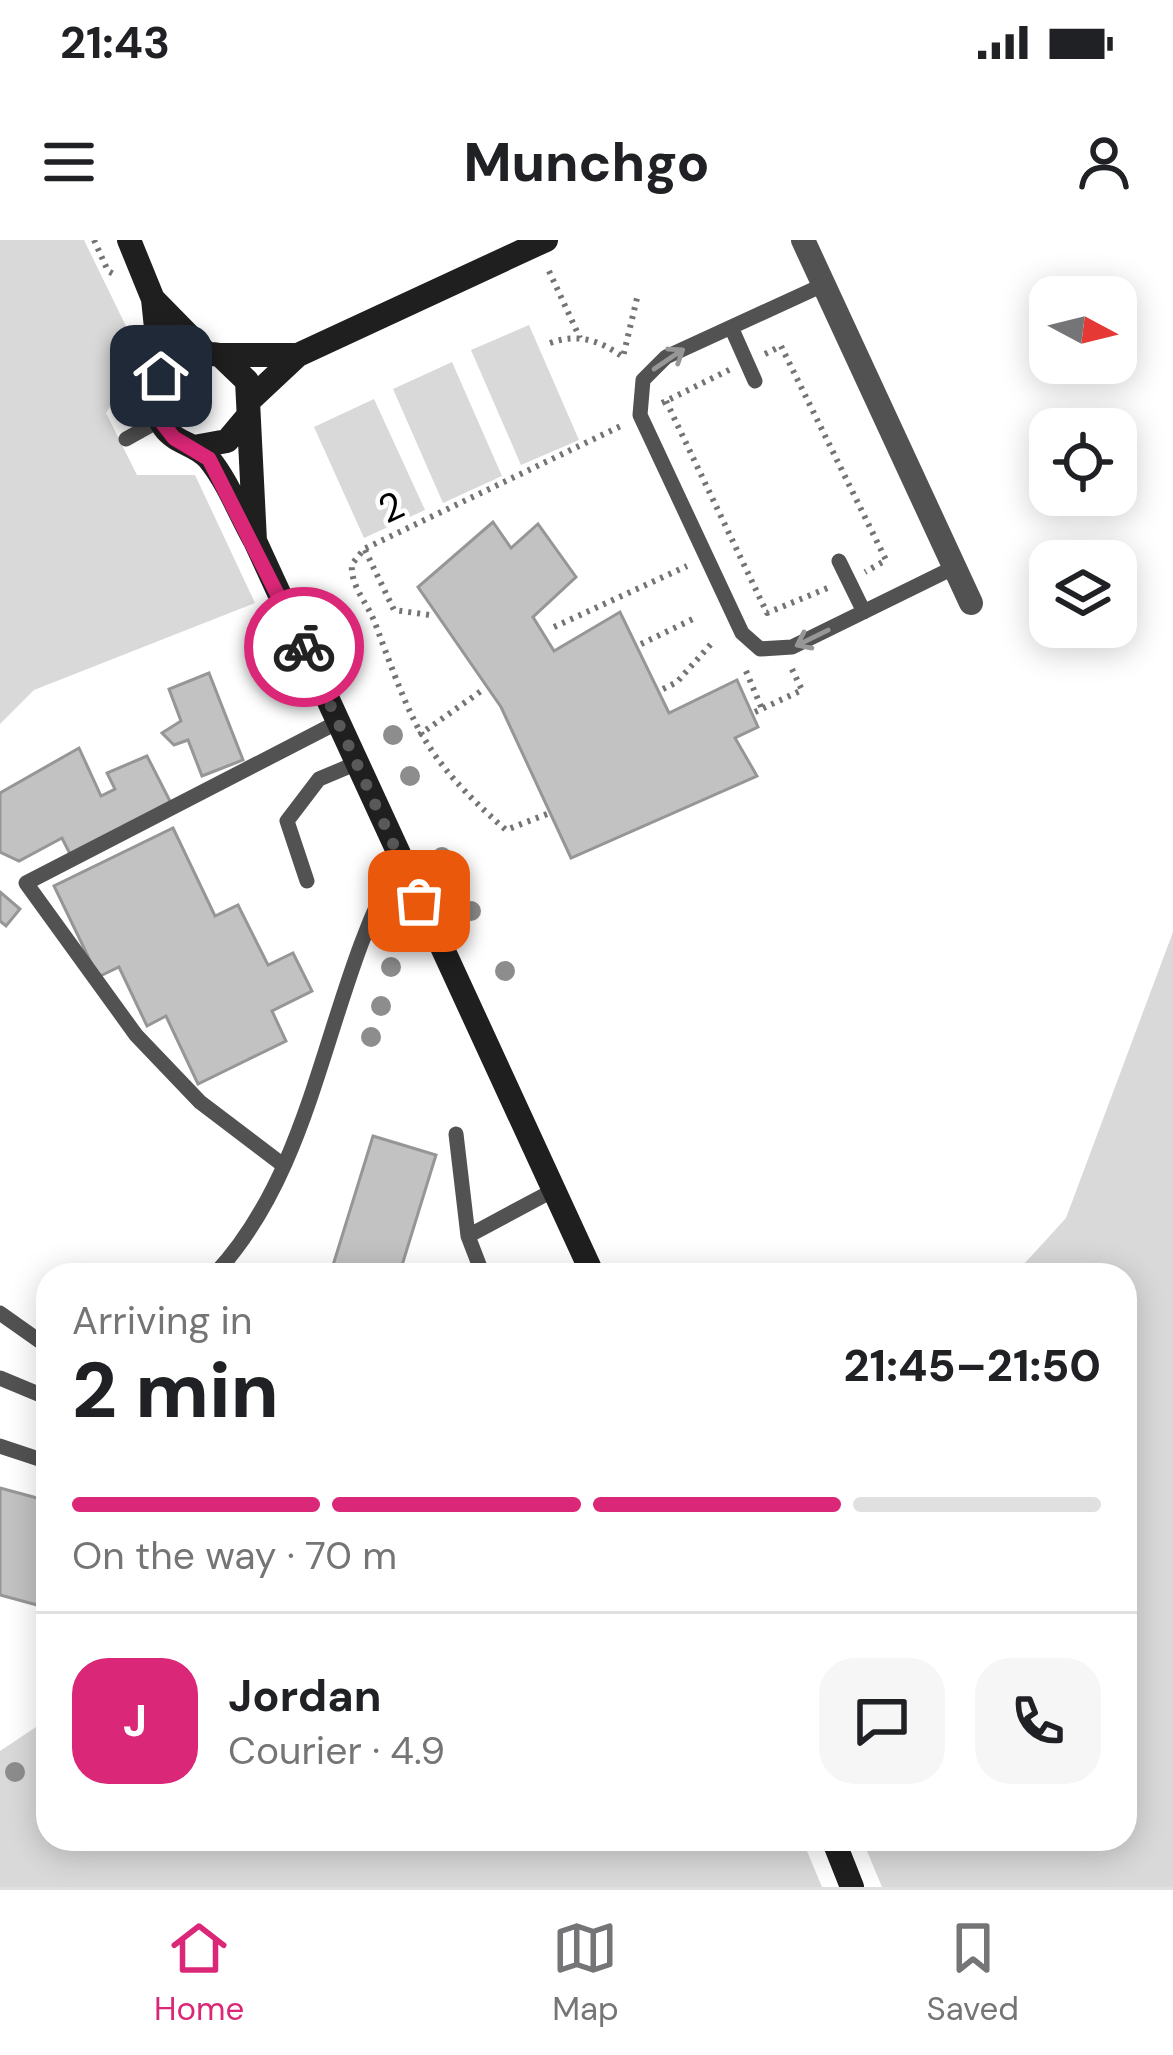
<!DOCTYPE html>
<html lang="en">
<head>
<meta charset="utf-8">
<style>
  body { margin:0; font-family:"DM Sans",sans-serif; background:#f6f6f6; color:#202124; height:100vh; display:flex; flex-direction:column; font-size:45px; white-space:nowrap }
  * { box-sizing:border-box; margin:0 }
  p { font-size:39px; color:#757577 }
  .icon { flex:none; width:66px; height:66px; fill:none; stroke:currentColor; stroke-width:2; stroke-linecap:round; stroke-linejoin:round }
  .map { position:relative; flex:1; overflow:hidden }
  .sheet { position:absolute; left:36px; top:1023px; width:1101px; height:588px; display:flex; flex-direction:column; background:#fff; border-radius:36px; box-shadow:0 6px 30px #0003 }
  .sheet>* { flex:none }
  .needle { width:78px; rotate:97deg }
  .fabs { position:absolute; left:1029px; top:36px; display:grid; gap:24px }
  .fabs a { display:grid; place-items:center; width:108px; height:108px; border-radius:24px; background:#fff; box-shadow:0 6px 30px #0003; font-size:60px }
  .pin { position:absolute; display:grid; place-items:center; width:102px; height:102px; color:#fff; margin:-51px; border-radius:24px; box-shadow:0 6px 18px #0006 }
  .courier { position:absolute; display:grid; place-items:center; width:120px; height:120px; margin:-60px; border:9px solid #db2777; border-radius:50%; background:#fff; color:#222; box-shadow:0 3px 15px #0007 }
  .overview em { font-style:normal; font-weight:800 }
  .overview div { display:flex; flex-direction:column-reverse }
  .overview { display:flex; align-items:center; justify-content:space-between; height:204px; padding:0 36px }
  h1 { font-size:78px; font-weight:800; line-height:90px }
  .bar { display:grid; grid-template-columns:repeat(4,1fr); gap:18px 12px; align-content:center; height:144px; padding:0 36px }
  .bar i { height:15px; border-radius:9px; background:#e0e0e0 }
  .bar .active { background:#db2777 }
  .bar p { grid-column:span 4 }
  .line { display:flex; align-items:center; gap:30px; padding:0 36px; border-top:3px solid #e0e0e0 }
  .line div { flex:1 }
  .round { display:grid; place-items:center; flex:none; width:126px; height:126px; border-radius:36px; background:#f6f6f6 }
  .status { display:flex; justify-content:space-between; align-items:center; height:84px; padding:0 60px; background:#fff; direction:ltr }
  .status svg { height:33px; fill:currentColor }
  header { display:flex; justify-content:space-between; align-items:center; height:156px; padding:0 36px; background:#fff; font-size:54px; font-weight:800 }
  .dock { display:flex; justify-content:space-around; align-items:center; height:168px; border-top:3px solid #e0e0e0; background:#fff; font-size:33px; color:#757577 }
  .dock a { display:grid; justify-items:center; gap:6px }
  .dock .active { color:#db2777 }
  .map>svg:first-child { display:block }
  .green { fill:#d9d9d9 }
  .building { fill:#c2c2c2; stroke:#969696; stroke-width:3 }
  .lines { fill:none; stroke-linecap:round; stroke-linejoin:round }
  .path { stroke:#747474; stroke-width:6; stroke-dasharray:3 6; stroke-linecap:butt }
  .lane { stroke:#525252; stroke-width:15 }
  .street { stroke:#525252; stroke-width:24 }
  .secondary { stroke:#1f1f1f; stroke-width:24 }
  .tree { fill:#8d8d8d }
  .oneway { stroke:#979797 }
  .done { stroke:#595959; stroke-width:12; stroke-dasharray:0 21.6 }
  .route { stroke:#db2777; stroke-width:15 }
  .labels { text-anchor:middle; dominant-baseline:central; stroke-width:9; stroke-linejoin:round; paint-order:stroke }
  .street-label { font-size:39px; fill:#000; stroke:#fff }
</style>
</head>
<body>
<div class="status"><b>21:43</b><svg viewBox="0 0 49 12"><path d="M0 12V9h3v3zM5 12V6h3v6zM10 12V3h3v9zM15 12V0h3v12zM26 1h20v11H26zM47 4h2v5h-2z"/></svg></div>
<header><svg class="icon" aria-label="menu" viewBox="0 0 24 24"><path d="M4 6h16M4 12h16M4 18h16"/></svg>Munchgo<svg class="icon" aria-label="person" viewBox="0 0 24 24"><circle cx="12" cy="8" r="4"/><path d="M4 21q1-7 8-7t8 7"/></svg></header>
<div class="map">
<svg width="1173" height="1647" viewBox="0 0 1173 1647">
  <rect width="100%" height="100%" fill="#fff"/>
  <path class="green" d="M0 0H84L141 117 106 173 137 235H195L255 363 34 450 0 484Z
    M529 85 579 200 521 225 471 110Z
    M452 122 502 236 443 263 393 149Z
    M374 159 425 270 364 298 314 187Z
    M1173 692V1647H882L862 1599H1125V1035H1014L1066 978Z
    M48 1479V1599H802L822 1647H0V1511Z"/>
  <path class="building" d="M493 282 511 308 538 284 576 337 533 377 554 411 620 372 669 473 737 440 758 487 735 498 757 536 571 618 501 467 418 347Z
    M209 433 243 520 202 536 188 500 174 505 162 493 181 481 169 449Z
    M79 508 101 556 115 549 107 533 147 516 173 567 70 614 62 598 19 621 0 612V553Z
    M173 588 215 676 238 665 268 725 293 713 312 751 272 771 286 801 198 844 166 776 147 786 119 727 98 737 54 646Z
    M0 652 20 669 6 686 0 681Z
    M373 896 436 915 399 1035H330Z
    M0 1248 48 1261V1368L0 1355Z"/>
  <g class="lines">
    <path class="path" d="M94 0 108 31 117 36
      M549 31 580 98
      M550 103C578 93 599 100 623 117L638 54
      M765 114 781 106 886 320 865 332
      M666 161 767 373 830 347
      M662 163 731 129
      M365 310 394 370 430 375
      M554 387 687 326
      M641 404 695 378
      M746 431 762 469
      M663 449 677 442 711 404
      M755 472 802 450 790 425
      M419 495 484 449
      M547 574 506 590C422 516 413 485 375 383 367 362 350 346 352 324L364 309 625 184"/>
    <path class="lane" d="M823 45 666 117 643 140 640 175 742 393 760 409 792 407 955 327
      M731 87 755 141
      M126 199 160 180
      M839 321 864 372
      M307 641 287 581 319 539 357 523
      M456 894 468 996 483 1035
      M283 925 200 862 136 795 26 643 338 482
      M468 996 554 950
      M214 1035C319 923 325 750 400 619
      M0 1073 48 1107
      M0 1138 48 1158
      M0 1206 48 1222"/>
    <path class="street" d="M803 0 971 363"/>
    <path class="secondary" d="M129 0 153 59 205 112
      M153 59 161 136
      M220 115H298
      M251 159 298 115 546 0
      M194 207 227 201 248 176
      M255 301 247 141 220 115C178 107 134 145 164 187 176 204 197 204 209 219 228 242 240 275 255 301L593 1035
      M833 1599 852 1647"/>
  </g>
  <g class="tree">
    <circle cx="351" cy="417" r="10"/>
    <circle cx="393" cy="495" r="10"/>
    <circle cx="410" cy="536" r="10"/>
    <circle cx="442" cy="617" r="10"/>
    <circle cx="471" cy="671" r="10"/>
    <circle cx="391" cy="727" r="10"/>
    <circle cx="505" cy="731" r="10"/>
    <circle cx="381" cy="766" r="10"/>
    <circle cx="371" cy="797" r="10"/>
    <circle cx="15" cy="1532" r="10"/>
  </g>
  <defs><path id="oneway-shaft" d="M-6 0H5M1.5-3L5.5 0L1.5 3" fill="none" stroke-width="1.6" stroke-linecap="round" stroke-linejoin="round" transform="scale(3)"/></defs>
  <g class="oneway">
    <use href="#oneway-shaft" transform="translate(669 119) rotate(-34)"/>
    <use href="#oneway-shaft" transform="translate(812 398) rotate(154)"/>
  </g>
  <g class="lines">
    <path class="done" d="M304 407 419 661"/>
    <path class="route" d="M161 136 155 158 160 180 174 198 209 219 304 407"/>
  </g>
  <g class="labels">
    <g class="street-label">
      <text transform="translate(391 267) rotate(-25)">2</text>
    </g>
  </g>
</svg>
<div class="fabs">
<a><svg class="needle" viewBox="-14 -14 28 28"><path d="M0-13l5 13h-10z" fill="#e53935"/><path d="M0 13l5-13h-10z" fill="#757577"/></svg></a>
<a><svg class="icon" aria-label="locate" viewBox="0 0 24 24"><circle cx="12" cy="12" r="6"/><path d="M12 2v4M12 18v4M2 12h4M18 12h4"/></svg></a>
<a><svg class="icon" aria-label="layers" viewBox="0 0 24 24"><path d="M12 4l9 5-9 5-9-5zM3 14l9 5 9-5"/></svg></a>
</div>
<div class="pin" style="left:419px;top:661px;background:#ea580c"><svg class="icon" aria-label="bag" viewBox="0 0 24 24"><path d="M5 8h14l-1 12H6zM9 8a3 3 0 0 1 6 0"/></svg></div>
<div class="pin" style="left:161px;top:136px;background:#1f2937"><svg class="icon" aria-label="home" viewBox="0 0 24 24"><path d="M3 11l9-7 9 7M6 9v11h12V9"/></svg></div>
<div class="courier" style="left:304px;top:407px"><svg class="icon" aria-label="bike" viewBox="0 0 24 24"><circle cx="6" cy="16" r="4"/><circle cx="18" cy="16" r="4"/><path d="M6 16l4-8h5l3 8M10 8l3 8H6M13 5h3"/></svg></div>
<section class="sheet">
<div class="overview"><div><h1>2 min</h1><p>Arriving in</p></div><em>21:45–21:50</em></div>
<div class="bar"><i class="active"></i><i class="active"></i><i class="active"></i><i></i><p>On the way · 70 m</p></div>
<div class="line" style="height:216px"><b class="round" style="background:#db2777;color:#fff">J</b><div><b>Jordan</b><p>Courier · 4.9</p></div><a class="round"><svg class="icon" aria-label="chat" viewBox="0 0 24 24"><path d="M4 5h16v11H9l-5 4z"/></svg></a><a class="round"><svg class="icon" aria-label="phone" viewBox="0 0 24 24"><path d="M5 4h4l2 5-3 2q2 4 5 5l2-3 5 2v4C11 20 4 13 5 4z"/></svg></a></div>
</section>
</div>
<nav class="dock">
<a class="active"><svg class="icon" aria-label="home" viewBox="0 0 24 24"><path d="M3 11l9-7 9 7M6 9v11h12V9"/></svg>Home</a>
<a><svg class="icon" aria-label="map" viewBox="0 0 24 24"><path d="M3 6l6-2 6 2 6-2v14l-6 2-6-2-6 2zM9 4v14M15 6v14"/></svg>Map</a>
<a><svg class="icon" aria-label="saved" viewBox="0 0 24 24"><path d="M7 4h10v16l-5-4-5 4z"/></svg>Saved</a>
</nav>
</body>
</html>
